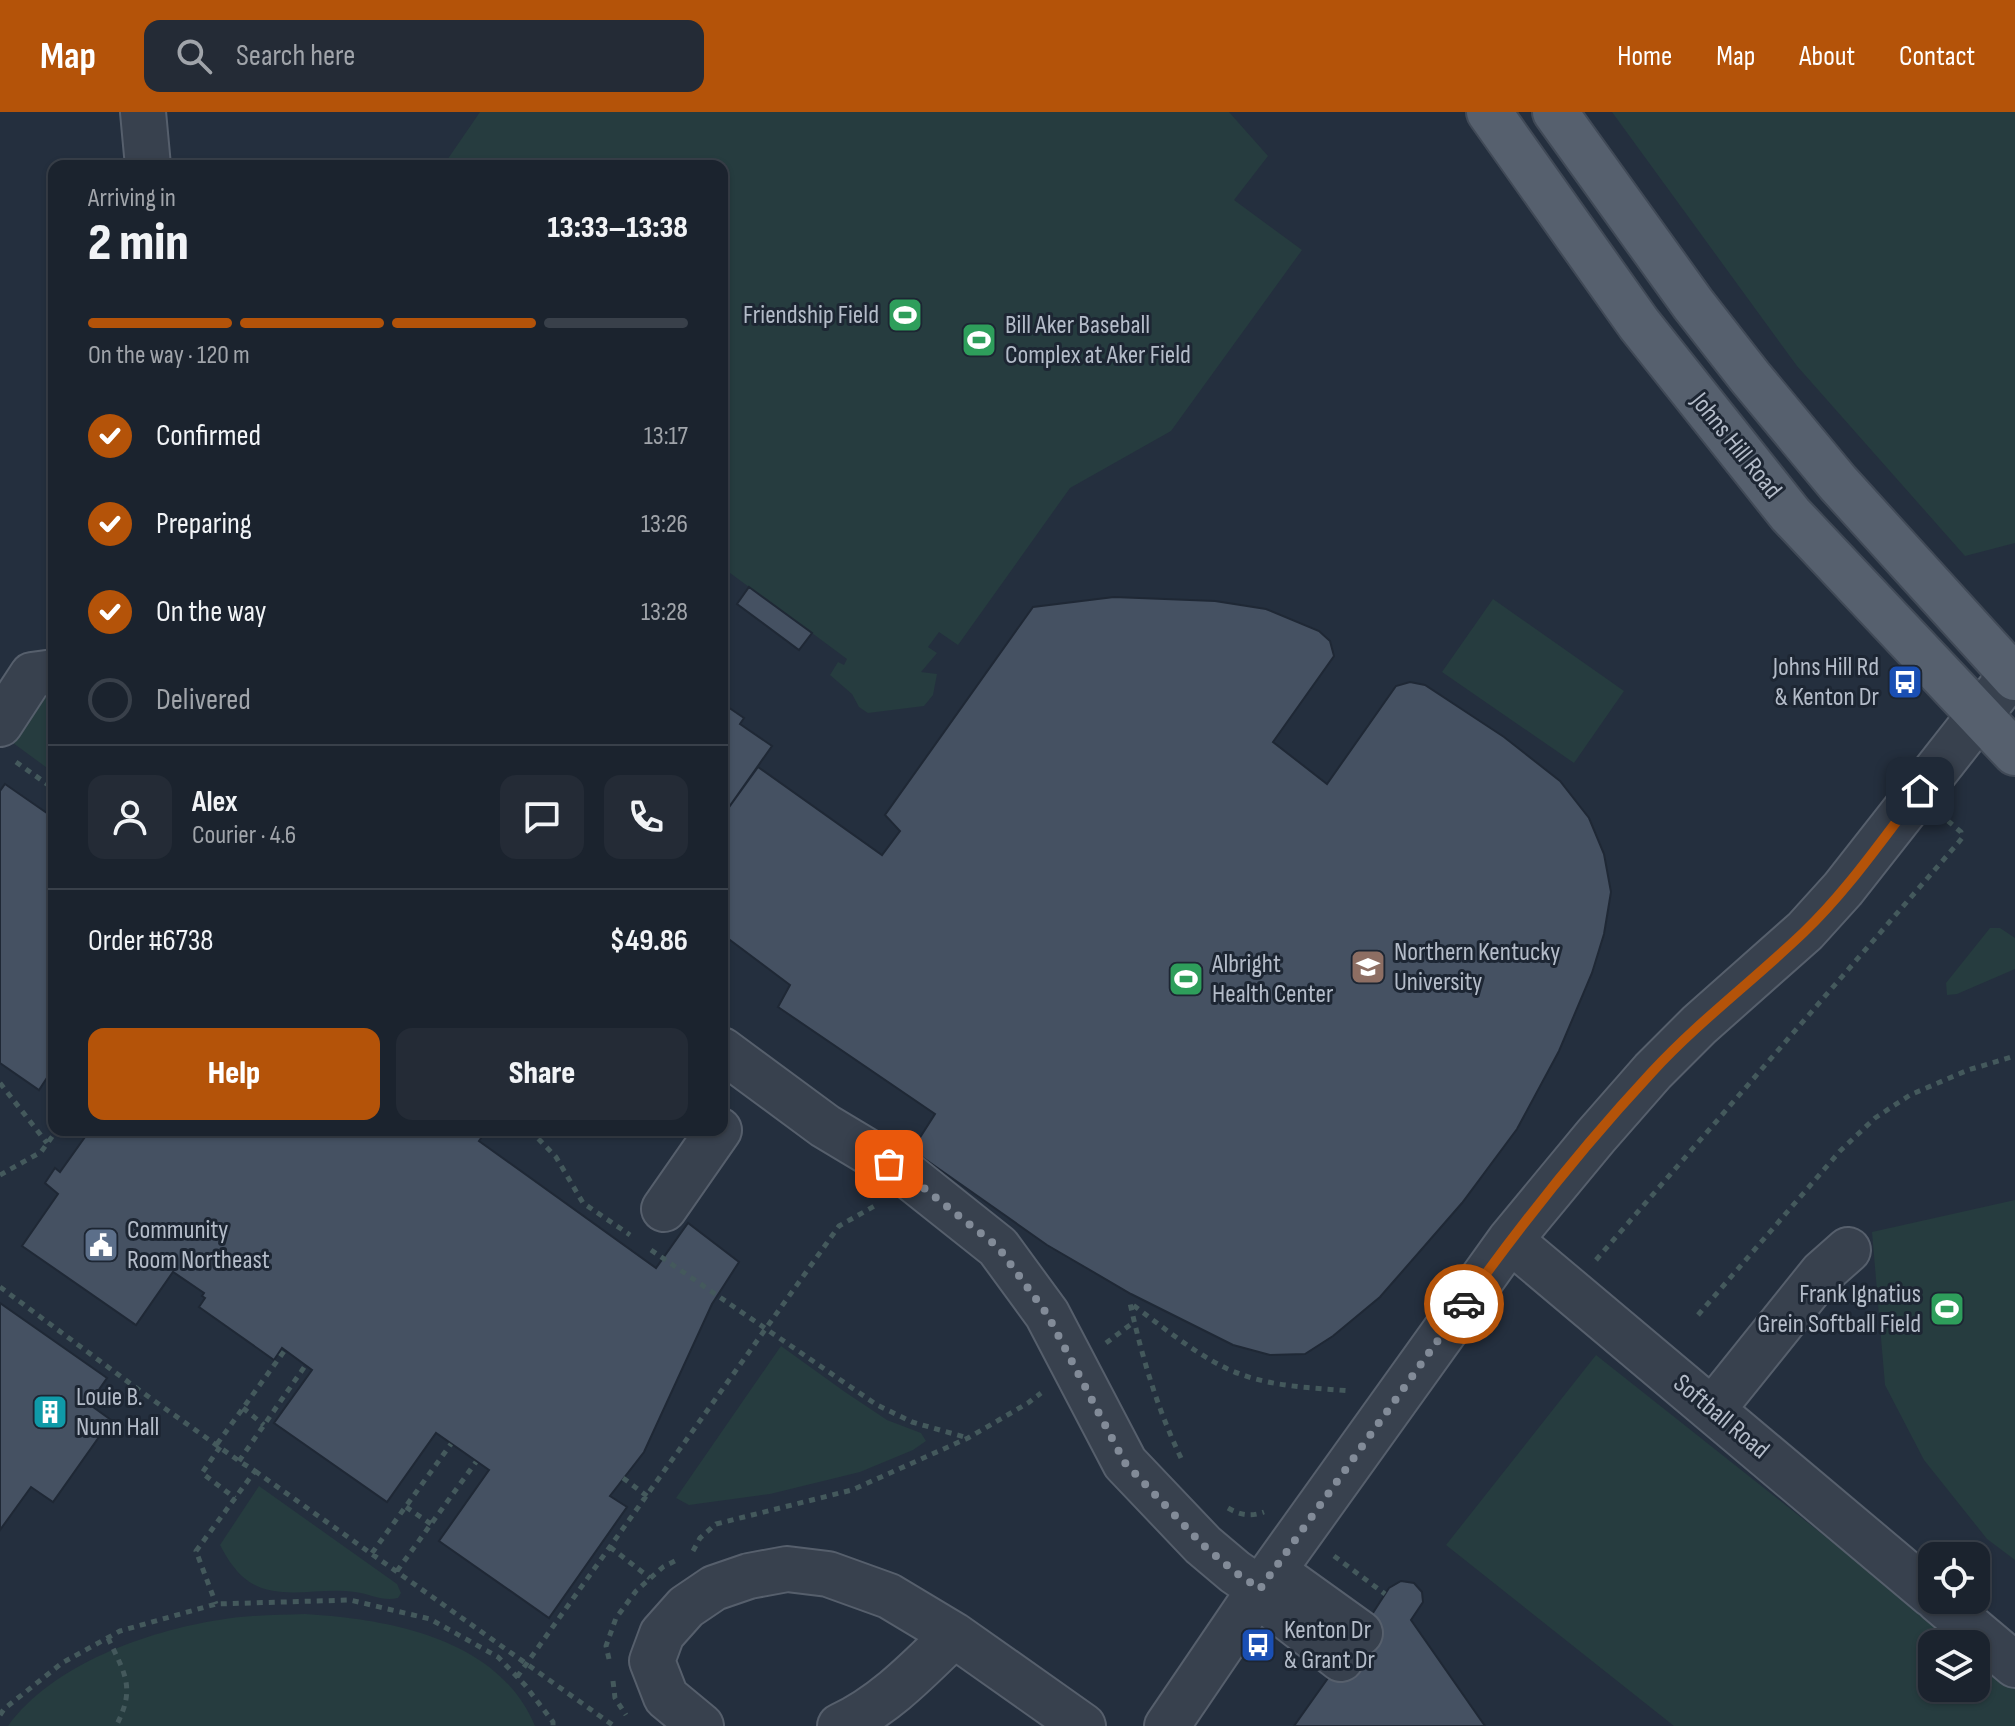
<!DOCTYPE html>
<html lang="en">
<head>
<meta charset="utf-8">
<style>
  body { margin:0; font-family:"Sofia Sans Condensed",sans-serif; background:#242b36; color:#f1f3f6; height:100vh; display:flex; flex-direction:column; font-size:30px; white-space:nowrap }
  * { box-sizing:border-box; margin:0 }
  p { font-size:26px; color:#a0a4aa }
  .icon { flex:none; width:44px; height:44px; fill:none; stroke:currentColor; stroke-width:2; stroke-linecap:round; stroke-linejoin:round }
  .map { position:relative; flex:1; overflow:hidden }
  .sheet { position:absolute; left:48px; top:48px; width:680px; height:976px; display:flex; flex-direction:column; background:#1b232e; border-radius:16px; box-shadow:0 2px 6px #0004,0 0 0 2px #39404a }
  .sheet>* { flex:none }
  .fabs { position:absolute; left:1918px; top:1430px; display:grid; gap:16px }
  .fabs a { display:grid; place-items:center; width:72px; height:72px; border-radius:16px; background:#1b232e; box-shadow:0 2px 6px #0004,0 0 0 2px #39404a; font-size:40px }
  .pin { position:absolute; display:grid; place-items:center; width:68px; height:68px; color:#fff; margin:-34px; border-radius:16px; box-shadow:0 4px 12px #0006 }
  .courier { position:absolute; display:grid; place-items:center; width:80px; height:80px; margin:-40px; border:6px solid #b45309; border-radius:50%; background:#fff; color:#222; box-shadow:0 2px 10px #0007 }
  .overview em { font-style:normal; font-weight:800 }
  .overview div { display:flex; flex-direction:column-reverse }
  .overview { display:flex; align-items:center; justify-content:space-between; height:136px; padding:0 40px }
  h1 { font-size:52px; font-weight:800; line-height:60px }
  .bar { display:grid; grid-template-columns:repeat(4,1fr); gap:12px 8px; align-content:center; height:96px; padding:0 40px }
  .bar i { height:10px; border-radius:6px; background:#39404a }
  .bar .on { background:#b45309 }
  .bar p { grid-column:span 4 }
  .line { display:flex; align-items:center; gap:20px; padding:0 40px; border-top:2px solid #39404a }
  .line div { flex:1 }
  .round { display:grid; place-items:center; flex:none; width:84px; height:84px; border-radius:16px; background:#242b36 }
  ol { padding:0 40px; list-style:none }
  li { display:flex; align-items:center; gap:24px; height:88px }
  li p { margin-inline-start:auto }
  li .icon { padding:8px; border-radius:50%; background:#b45309; color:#fff; stroke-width:4 }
  li:last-child { color:#a0a4aa }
  li i { width:44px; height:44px; border:4px solid #39404a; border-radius:50% }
  .action { display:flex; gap:16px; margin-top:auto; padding:16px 40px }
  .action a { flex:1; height:92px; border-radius:16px; background:#b45309; color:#fff; font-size:32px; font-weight:800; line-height:92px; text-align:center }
  .action a+a { background:#242b36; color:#f1f3f6 }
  header { display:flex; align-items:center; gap:48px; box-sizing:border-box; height:112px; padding:0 40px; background:#b45309; color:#fff }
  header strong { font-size:38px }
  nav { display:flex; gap:44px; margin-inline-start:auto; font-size:28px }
  .search { width:560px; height:72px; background:#242b36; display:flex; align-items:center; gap:20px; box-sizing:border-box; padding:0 28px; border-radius:16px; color:#a0a4aa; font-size:30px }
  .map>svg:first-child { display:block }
  .green { fill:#263c3f }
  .building { fill:#455162; stroke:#1f2835; stroke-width:2 }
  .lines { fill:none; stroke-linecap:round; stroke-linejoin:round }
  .minor-casing { stroke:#565f6c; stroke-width:48 }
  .major-casing { stroke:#414a57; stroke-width:48 }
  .path { stroke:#44595c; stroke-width:5; stroke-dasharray:6 6; stroke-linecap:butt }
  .minor { stroke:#38414e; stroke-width:44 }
  .major { stroke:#56606e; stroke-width:44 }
  .done { stroke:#828b98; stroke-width:8; stroke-dasharray:0 14.4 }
  .route { stroke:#b45309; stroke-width:10 }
  .labels { text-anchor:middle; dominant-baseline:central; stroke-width:6; stroke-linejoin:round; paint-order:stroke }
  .poi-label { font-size:26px; fill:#b4bcc9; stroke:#1d2633; text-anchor:start }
  .street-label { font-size:26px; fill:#b4bcc9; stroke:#1d2633 }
</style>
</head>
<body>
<header>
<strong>Map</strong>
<div class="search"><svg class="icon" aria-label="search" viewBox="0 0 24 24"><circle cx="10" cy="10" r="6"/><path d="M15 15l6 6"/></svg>Search here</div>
<nav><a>Home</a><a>Map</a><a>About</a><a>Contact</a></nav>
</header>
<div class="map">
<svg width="2015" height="1614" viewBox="0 0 2015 1614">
  <rect width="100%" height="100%" fill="#242f3e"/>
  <path class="green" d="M480 0H1229L1268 44 1234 88 1302 138 1171 319 1070 376 958 533 939 520 928 535 937 541 921 560 937 562 933 583 924 594 868 601 859 595 852 582 830 563 838 550 844 553 847 547 812 521 799 538 737 492 749 475 722 455V54H443Z
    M1612 0H2015V431L1965 444 1797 254Z
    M1493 487 1624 579 1574 651 1442 560Z
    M54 583V661L9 628 39 586Z
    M1990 816H2000L2015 826V857L1957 882 1947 883 1946 871Z
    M2015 1088V1448L1987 1427 1924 1348 1885 1273 1872 1120Z
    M781 1234 845 1280 887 1308 921 1321 926 1329 913 1338 860 1360 770 1382 689 1393 676 1386Z
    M1596 1243 1961 1532H1932V1576H1976V1544L2015 1575V1614H1674L1446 1433Z
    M259 1374 397 1472 401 1481 398 1486C383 1490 371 1482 355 1480 311 1474 264 1496 233 1454 228 1448 224 1440 220 1433Z
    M305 1502C388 1507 499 1526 535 1614H8C52 1553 147 1519 219 1508 247 1503 276 1503 305 1502Z"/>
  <path class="building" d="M749 475 812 521 799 538 737 492Z
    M1114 485 1215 489 1266 497 1319 519 1330 529 1334 544 1273 630 1327 672 1396 574 1410 570 1425 573 1504 625 1560 669 1589 706 1604 742 1611 780 1604 822 1592 861 1559 939 1517 1017 1462 1091 1380 1185 1333 1224 1305 1242 1270 1243 1233 1233 1131 1182 1047 1133 912 1038 935 1002 778 895 790 873 722 822V705L758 655 882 743 900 719 885 703 1033 495Z
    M722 591 744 606 740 612 772 634 722 705Z
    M5 672 54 706V955L39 978 0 951V679Z
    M90 1018H487L479 1029 656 1156 688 1111 739 1150 712 1192 644 1340 610 1384 627 1395 549 1506 439 1429 489 1358 436 1321 387 1390 274 1311 312 1258 282 1236 274 1248 199 1195 205 1186 202 1184 204 1181 173 1160 136 1213 22 1134 58 1082 45 1071 55 1056 60 1060Z
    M0 1191 107 1266 89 1292 111 1308 53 1390 31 1375 0 1418Z
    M1401 1469 1414 1471 1422 1480 1423 1490 1411 1508 1485 1614H1294L1360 1521 1389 1476Z"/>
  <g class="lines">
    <defs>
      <path id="minor" d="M143 0 148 54
        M0 612 32 563 54 560
        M722 938 825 1014 910 1065 998 1135 1047 1202 1125 1351 1203 1433 1235 1460 1260 1477
        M664 1097 719 1018
        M1510 1128 1932 1483
        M1712 1298 1822 1161 1848 1138
        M1282 1465 1360 1521
        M1257 1482 1341 1547
        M1938 1488 2015 1553
        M701 1614 666 1585 652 1549 662 1522 686 1495 714 1476 749 1464 787 1457 828 1462 889 1484 954 1523 1083 1614
        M840 1614C884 1594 919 1557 954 1523
        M1167 1614 1260 1477 1510 1128 1596 1024 1653 959 1699 913 1805 819 1843 777 2015 558"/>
      <path id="major" d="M1489 0 1639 212 1790 402 2015 641
        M1555 0 1693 192 1750 265 1838 371 2015 566"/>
    </defs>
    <use href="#minor" class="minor-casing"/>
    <use href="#major" class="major-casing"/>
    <path class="path" d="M16 650 54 677
      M0 971 47 1031
      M530 1018 556 1045 583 1091 630 1123
      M0 1063 41 1040 57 1018
      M651 1138 877 1293 912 1310 968 1326
      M1596 1148 1958 731 1962 726 1961 720 1948 709
      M0 1175 139 1278 239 1349 255 1359 196 1439 216 1492
      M1698 1203 1840 1039 1875 1006 1910 983 1968 958 2015 944
      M1106 1231 1134 1210
      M243 1296 264 1313
      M217 1332 285 1238
      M220 1335 202 1361 235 1386
      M1181 1346C1157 1296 1142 1245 1130 1191 1162 1214 1203 1249 1240 1262 1275 1275 1314 1276 1351 1279
      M239 1349 305 1254
      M255 1359 614 1614
      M623 1366 647 1384
      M406 1395 431 1412
      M1228 1396C1240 1403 1250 1405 1264 1400
      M610 1435 650 1466
      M693 1439 700 1426 716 1412 852 1378 968 1326 1028 1291 1041 1281
      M372 1441 451 1332
      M1334 1444 1385 1482
      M397 1459 476 1350
      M108 1526C125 1562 136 1576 116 1614
      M609 1547 606 1534 616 1506 636 1479 663 1455 675 1449
      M517 1565 839 1114 878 1092
      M613 1569 615 1586 626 1603
      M0 1603 4 1597 62 1551 120 1519 216 1492 350 1488 430 1507 498 1545 525 1573 553 1610V1614"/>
    <use href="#minor" class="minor"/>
    <use href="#major" class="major"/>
  </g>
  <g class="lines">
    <path class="done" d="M889 1052 910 1065 998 1135 1047 1202 1125 1351 1203 1433 1235 1460 1260 1477 1464 1192"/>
    <path class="route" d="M1464 1192C1522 1111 1584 1033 1652 960 1699 909 1754 868 1804 820 1848 778 1883 726 1920 679"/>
  </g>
  <defs>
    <symbol id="stadium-square" viewBox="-11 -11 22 22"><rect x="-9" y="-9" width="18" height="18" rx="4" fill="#2e9e5b" stroke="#1d2633"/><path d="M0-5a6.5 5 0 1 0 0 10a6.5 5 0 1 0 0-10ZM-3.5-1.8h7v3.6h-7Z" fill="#fff"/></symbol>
    <symbol id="bus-square" viewBox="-11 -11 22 22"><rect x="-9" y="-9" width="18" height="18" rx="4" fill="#1a4fb4" stroke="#1d2633"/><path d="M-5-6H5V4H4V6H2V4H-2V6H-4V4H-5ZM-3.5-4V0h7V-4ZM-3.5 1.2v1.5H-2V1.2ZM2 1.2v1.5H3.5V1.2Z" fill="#fff"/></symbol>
    <symbol id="university-square" viewBox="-11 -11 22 22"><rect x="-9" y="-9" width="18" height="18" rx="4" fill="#8d6e63" stroke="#1d2633"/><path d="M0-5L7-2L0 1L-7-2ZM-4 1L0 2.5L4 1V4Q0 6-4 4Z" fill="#fff"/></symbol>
    <symbol id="civic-square" viewBox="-11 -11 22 22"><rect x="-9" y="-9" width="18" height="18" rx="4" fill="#5c6f8a" stroke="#1d2633"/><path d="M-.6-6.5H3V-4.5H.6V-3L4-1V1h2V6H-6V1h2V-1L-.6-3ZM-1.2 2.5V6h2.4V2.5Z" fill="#fff"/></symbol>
    <symbol id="building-square" viewBox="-11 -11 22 22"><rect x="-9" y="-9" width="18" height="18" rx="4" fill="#0f9aa8" stroke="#1d2633"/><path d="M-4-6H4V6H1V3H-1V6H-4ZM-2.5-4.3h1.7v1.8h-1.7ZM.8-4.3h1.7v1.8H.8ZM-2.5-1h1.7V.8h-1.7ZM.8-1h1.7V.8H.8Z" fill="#fff"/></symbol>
  </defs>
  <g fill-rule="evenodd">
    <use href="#stadium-square" x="885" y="183" width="40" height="40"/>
    <use href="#stadium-square" x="959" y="208" width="40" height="40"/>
    <use href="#bus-square" x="1885" y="550" width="40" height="40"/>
    <use href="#university-square" x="1348" y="835" width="40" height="40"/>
    <use href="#stadium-square" x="1166" y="847" width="40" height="40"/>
    <use href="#civic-square" x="81" y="1113" width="40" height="40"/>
    <use href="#stadium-square" x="1927" y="1177" width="40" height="40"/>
    <use href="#building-square" x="30" y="1280" width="40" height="40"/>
    <use href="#bus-square" x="1238" y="1513" width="40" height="40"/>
  </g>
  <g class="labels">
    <g class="poi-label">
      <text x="879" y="203" text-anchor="end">Friendship Field</text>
      <text x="1005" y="213">Bill Aker Baseball<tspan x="1005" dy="30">Complex at Aker Field</tspan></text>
      <text x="1879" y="555" text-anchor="end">Johns Hill Rd<tspan x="1879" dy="30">&amp; Kenton Dr</tspan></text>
      <text x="1394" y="840">Northern Kentucky<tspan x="1394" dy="30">University</tspan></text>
      <text x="1212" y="852">Albright<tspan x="1212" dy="30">Health Center</tspan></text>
      <text x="127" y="1118">Community<tspan x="127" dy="30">Room Northeast</tspan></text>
      <text x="1921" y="1182" text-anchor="end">Frank Ignatius<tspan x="1921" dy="30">Grein Softball Field</tspan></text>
      <text x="76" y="1285">Louie B.<tspan x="76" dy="30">Nunn Hall</tspan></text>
      <text x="1284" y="1518">Kenton Dr<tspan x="1284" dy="30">&amp; Grant Dr</tspan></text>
    </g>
    <g class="street-label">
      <text transform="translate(1736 334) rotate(51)">Johns Hill Road</text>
      <text transform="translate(1721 1305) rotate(40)">Softball Road</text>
    </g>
  </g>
</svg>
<div class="fabs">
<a><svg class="icon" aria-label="locate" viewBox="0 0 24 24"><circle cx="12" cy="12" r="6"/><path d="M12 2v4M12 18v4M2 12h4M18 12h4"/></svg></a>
<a><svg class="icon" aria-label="layers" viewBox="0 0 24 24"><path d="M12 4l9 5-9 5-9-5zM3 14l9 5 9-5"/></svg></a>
</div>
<div class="pin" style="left:889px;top:1052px;background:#ea580c"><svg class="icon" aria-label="bag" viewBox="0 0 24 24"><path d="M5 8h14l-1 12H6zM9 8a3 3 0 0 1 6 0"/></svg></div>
<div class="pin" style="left:1920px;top:679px;background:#1f2937"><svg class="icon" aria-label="home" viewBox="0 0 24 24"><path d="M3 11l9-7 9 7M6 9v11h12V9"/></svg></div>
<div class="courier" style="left:1464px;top:1192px"><svg class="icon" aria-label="car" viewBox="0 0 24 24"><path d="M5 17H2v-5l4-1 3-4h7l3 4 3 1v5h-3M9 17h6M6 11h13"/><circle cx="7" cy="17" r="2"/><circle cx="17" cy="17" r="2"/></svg></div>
<section class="sheet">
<div class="overview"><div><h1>2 min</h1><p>Arriving in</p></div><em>13:33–13:38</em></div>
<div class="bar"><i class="on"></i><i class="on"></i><i class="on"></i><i></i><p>On the way · 120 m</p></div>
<ol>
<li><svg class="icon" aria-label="check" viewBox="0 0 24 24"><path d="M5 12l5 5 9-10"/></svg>Confirmed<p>13:17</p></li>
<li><svg class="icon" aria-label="check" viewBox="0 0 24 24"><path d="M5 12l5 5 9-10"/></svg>Preparing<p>13:26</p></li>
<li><svg class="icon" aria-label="check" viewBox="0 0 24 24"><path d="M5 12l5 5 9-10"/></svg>On the way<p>13:28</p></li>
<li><i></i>Delivered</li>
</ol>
<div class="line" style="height:144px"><a class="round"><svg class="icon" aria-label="person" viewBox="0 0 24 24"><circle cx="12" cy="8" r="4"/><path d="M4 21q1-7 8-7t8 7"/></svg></a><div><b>Alex</b><p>Courier · 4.6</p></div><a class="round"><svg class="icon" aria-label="chat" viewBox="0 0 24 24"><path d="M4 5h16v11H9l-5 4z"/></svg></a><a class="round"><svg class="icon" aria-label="phone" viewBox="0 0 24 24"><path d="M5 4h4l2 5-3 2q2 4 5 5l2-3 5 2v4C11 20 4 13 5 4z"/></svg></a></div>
<div class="line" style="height:104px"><div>Order #6738</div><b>$49.86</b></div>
<div class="action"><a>Help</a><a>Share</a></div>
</section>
</div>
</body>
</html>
